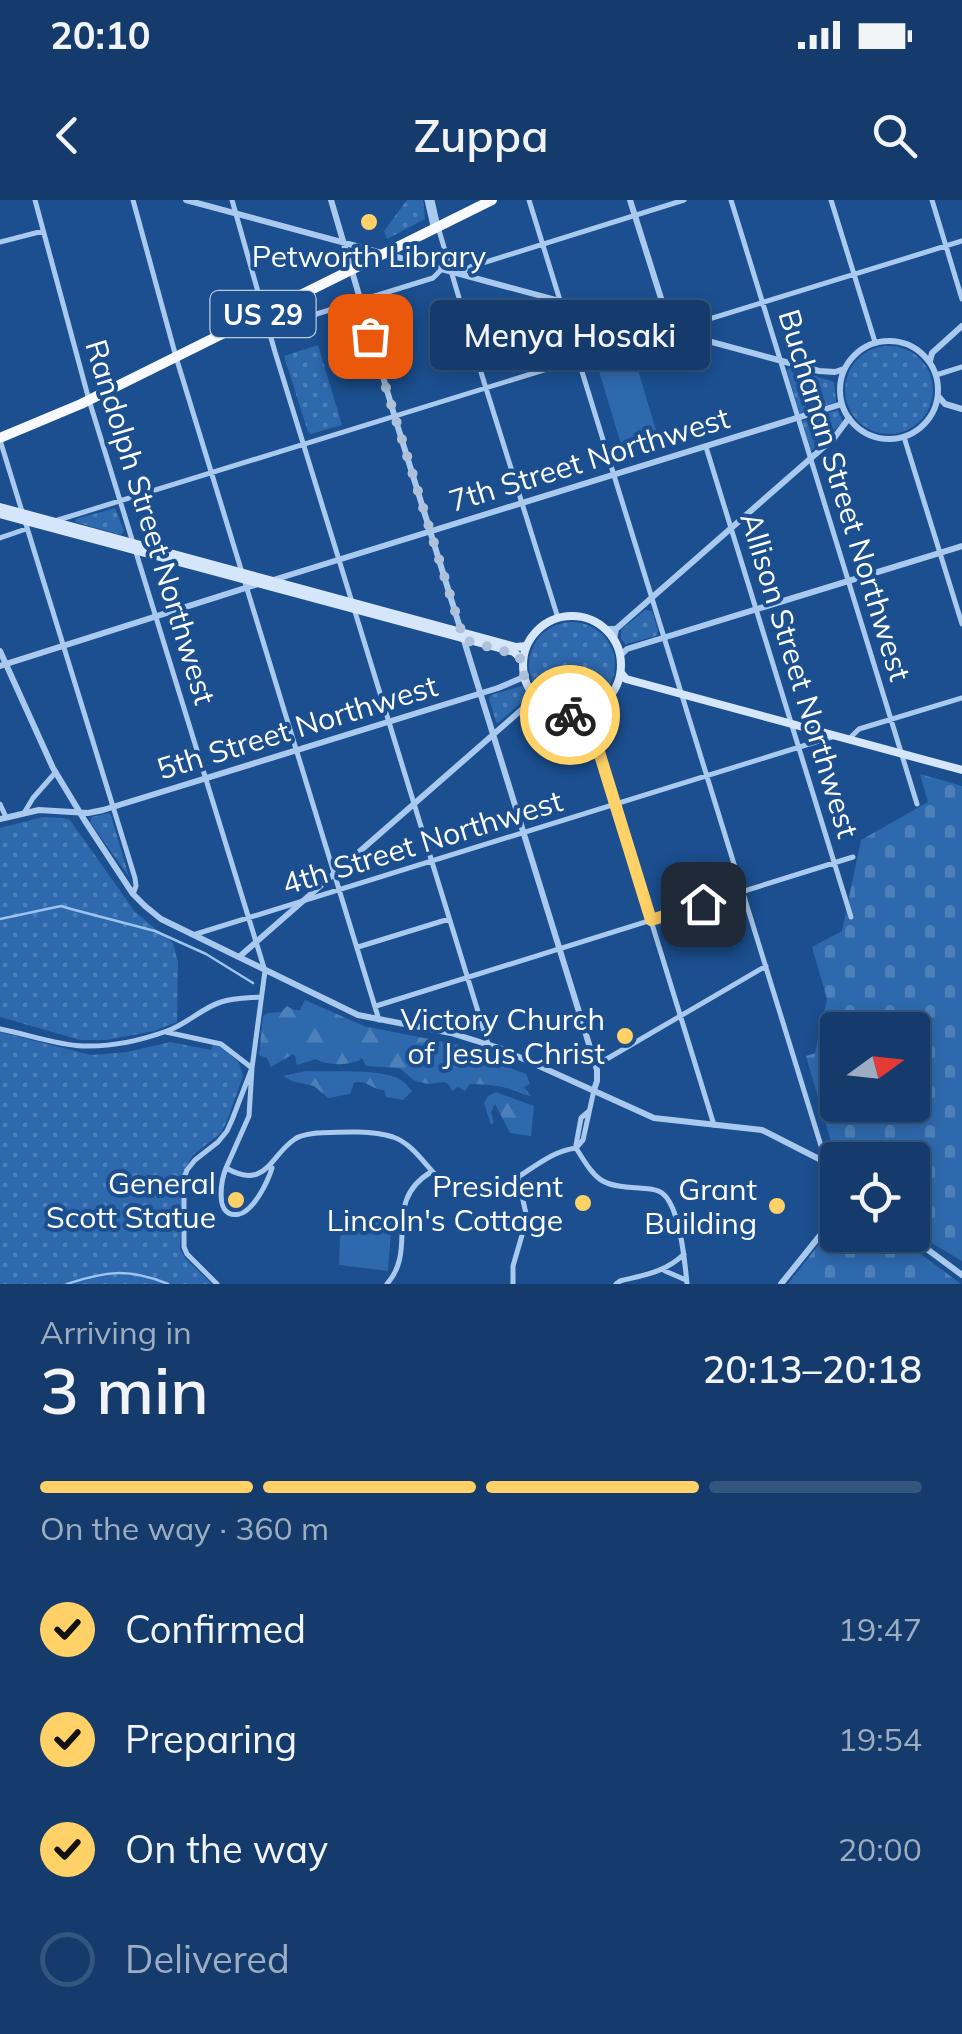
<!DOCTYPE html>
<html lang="en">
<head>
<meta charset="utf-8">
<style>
  body { margin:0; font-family:Mulish,sans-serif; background:#1d4271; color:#f1f3f6; height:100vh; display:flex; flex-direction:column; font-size:38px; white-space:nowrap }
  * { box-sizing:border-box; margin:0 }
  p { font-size:32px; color:#9dadc1 }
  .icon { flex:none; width:55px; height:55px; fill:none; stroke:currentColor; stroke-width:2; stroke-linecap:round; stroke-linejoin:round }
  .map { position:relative; height:1084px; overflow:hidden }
  .drawer { display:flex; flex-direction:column; background:#143b6b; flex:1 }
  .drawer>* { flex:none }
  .needle { width:65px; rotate:75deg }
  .tools { position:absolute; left:820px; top:812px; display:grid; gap:20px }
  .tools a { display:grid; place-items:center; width:110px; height:110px; border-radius:10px; background:#143b6b; box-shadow:0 5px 15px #0003,0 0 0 2px #33557e; font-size:50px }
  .pin { position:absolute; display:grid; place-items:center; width:85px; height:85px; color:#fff; margin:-42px; border-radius:20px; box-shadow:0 5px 15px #0006 }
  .courier { position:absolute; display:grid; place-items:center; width:100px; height:100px; margin:-50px; border:8px solid #ffd166; border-radius:50%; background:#fff; color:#222; box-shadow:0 2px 12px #0007 }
  .bubble { position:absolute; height:70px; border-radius:10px; background:#143b6b; box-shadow:0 5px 15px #0003,0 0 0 2px #33557e; font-size:32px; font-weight:600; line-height:70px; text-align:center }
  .summary em { font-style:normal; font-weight:600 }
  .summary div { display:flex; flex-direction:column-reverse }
  .summary { display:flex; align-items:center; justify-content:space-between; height:170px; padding:0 40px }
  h1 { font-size:65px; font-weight:600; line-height:75px }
  .bar { display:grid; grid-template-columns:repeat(4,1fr); gap:15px 10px; align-content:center; height:120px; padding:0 40px }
  .bar i { height:12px; border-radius:8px; background:#33557e }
  .bar .selected { background:#ffd166 }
  .bar p { grid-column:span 4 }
  ol { padding:0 40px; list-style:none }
  li { display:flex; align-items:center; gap:30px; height:110px }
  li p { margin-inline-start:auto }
  li .icon { padding:10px; border-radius:50%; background:#ffd166; color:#111; stroke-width:4 }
  li:last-child { color:#9dadc1 }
  li i { width:55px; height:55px; border:5px solid #33557e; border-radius:50% }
  .status { display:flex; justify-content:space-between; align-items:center; height:70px; padding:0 50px; background:#143b6b; direction:ltr }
  .status svg { height:28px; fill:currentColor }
  header { display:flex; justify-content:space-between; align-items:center; height:130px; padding:0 40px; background:#143b6b; font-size:45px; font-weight:600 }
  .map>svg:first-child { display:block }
  .green { fill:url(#green-dots) }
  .forest { fill:url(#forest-firs) }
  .cemetery { fill:url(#cemetery-stones); fill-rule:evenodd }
  .pitch { fill:#2e69ad }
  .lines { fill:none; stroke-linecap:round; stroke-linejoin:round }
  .stream { stroke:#9cc4f0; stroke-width:2.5 }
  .minor { stroke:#a9c9ee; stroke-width:5 }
  .tertiary { stroke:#a9c9ee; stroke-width:6 }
  .secondary { stroke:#d6e6fa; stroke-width:8 }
  .trunk { stroke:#f8faff; stroke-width:10 }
  .done { stroke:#afc1d8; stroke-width:10; stroke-dasharray:0 18 }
  .route { stroke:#ffd166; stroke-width:12 }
  .poi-dot { fill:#ffd166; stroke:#1b4f8f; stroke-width:4 }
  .labels { text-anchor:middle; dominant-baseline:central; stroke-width:8; stroke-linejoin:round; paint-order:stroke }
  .shield { fill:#1b4f8f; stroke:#bbcadd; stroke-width:2.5 }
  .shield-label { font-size:28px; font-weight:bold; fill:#fff }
  .poi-label { font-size:30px; fill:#fff; stroke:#1b4f8f; text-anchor:end }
  .street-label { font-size:30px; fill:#fff; stroke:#1b4f8f }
</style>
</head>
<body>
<div class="status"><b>20:10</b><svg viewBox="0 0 49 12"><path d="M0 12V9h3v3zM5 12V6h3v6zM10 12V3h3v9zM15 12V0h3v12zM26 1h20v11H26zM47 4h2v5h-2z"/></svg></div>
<header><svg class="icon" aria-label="back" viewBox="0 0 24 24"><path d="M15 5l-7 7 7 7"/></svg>Zuppa<svg class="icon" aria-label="search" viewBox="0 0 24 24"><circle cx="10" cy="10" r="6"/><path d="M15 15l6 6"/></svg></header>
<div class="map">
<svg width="962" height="1084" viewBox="0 0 962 1084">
  <defs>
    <pattern id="green-dots" width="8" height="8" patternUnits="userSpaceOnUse" patternTransform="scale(2.5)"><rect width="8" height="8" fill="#2e69ad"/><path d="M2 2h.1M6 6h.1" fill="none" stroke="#4d80b9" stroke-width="1.8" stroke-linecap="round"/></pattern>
    <pattern id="forest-firs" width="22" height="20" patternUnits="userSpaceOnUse" patternTransform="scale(2.5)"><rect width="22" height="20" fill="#2e69ad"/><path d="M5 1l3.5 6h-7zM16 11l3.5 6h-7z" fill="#4d80b9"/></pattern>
    <pattern id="cemetery-stones" width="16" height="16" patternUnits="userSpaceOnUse" patternTransform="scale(2.5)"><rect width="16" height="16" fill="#2e69ad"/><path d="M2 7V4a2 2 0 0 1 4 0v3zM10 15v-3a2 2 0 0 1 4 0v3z" fill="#4d80b9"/></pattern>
  </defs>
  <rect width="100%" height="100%" fill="#1b4f8f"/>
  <path class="green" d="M407 0H423L425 19 387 39 384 31Z
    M318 145 342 225 311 234 308 232 284 156Z
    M845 190a44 44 0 1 1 88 0a44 44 0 1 1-88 0Z
    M789 168 834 182 836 202 800 214 787 171Z
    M838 210 843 222 811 251 802 221Z
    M115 308 124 331 121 335 75 322 76 319Z
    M645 410 652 411 658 431 656 436 626 444 621 439V430Z
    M529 465a43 43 0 1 1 86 0a43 43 0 1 1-86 0Z
    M522 486 528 497 498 523 496 522 489 499 491 495Z
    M108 613 111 615 129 677 90 622 92 617Z
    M43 617 64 618 70 620 135 712 173 743 178 762 177 822 154 831 107 840H80L0 817V628Z
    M0 832 91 855 127 852 170 842 211 850 213 845 223 848 239 863 243 876 227 921 221 933 193 955 183 974 180 1049 186 1059 212 1084H0Z"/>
  <path class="forest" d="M305 800 364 826 464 846 484 853 486 863 492 858 496 863 506 861 510 868 526 874 530 884 524 887 531 896C523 895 515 890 506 888 497 885 479 884 470 884L465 891 458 887 452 891 449 885 444 882 429 884 415 881 399 868 366 866 362 858C354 866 326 866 316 859L297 865 295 856 293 854 271 867 267 858 259 855 263 816 268 813 281 812 287 806 294 810H300Z
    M306 871C329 872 372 869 392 876 401 878 407 885 412 891L403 900 386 897 384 890C372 890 366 879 354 883L350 894 328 898 314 886 292 881 283 876Z
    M496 892 534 906 531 936 510 933 495 904 491 912 494 922 491 925 484 903 488 896Z"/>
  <path class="cemetery" d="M920 574 962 586V1061L913 1032 912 960H838L837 962 806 856 815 853 827 799 812 747 842 731 861 640 928 602ZM838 830H912V905H838Z
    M837 1021 838 1035H895L961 1084H788Z"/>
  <path class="pitch" d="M635 160 659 240 623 251 599 171Z
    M364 1016 392 1019 388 1071 339 1065 340 1038 348 1022Z"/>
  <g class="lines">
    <path class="stream" d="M0 719 61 706 71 709 155 731 206 754 253 783
      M67 1084C106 1071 129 1068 168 1084"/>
    <path class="minor" d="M35 0 89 200 265 771 252 868 232 920 227 931 218 942 195 960 187 970 184 978V1047L187 1054 217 1084
      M133 0 176 157 379 820
      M232 0 275 152 488 844
      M427 0 433 26
      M432 0 438 27 484 182 558 418
      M529 0 822 949 823 961
      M731 0 917 604
      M831 0 875 142
      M932 0 962 99
      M0 42 43 31
      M461 74 470 67 684 0
      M268 129 433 78 442 69
      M936 175 962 167
      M904 237 962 424
      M0 240 135 678 136 686 133 694
      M706 247 851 717
      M58 320 962 41
      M0 338 26 329
      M587 513 714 925
      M849 539 859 529 962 498
      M0 604 6 617
      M24 613 33 598 55 573
      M196 734 835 536
      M358 747 449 719
      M376 806 853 657
      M0 829C27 834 56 845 83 846 111 847 142 840 167 831 187 824 202 808 221 802 233 798 247 798 260 797
      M166 832 221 844 252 868 249 916 226 968C267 991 270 955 295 939 300 935 310 934 317 933 340 932 371 930 393 937 425 948 435 994 472 993 514 993 537 953 576 948
      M595 863 605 860 766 766
      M576 945 581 918 589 911
      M576 948C596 980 599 986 639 988 647 989 655 988 662 993 680 1006 685 1062 687 1084
      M576 948 583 940 594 890
      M226 968C221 981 214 1019 239 1014 254 1011 268 981 272 968
      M665 1071 686 1080
      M387 1084C419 1048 381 1002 431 972
      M513 1084V1066L527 1018 518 978
      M616 1084 620 1081C644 1075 666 1072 684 1054"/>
    <path class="tertiary" d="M186 0 819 171 835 172 844 169
      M331 0 396 221 597 870V881L594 890
      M630 0 671 130
      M840 190a49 49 0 1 1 98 0a49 49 0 1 1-98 0Z
      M930 161 932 153 962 126
      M938 196 945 204 962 209
      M270 381 842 204
      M605 429H616
      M614 439 616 429 834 238 849 218
      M0 451 53 568 85 621 133 694 145 706 161 719 358 815 451 833 499 848 654 918 762 930 823 961 838 978
      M621 455 627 449 962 346
      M0 466 258 384
      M0 619 39 610 88 613 103 610 498 488 524 477
      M239 757 527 505 538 501
      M908 1035 962 1075
      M781 1084 838 1013"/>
    <path class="secondary" d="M0 307 516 447 526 446
      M0 314 514 452 523 461
      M523 465a49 49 0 1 1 98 0a49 49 0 1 1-98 0Z
      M621 473 626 479 962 570"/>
    <path class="trunk" d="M0 238 81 204 492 0"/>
  </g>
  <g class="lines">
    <path class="done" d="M370 136 464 440 518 455C524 464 522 469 525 479 531 501 549 512 570 515"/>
    <path class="route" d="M570 515 587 513 651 720 703 704"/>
  </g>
  <g class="poi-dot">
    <circle cx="369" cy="22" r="10"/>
    <circle cx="625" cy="836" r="10"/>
    <circle cx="236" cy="1000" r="10"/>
    <circle cx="583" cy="1003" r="10"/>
    <circle cx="777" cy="1006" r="10"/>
  </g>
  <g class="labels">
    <rect class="shield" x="210.5" y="91" width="105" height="46" rx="8"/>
    <g class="shield-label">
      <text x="263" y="114">US 29</text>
    </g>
    <g class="poi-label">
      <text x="369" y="56" text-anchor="middle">Petworth Library</text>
      <text x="605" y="819">Victory Church<tspan x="605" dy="34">of Jesus Christ</tspan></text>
      <text x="216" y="983">General<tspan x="216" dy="34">Scott Statue</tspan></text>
      <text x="563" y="986">President<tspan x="563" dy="34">Lincoln's Cottage</tspan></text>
      <text x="757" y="989">Grant<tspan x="757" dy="34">Building</tspan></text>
    </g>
    <g class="street-label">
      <text transform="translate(589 259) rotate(-17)">7th Street Northwest</text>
      <text transform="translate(845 295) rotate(73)">Buchanan Street Northwest</text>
      <text transform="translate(151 322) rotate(73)">Randolph Street Northwest</text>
      <text transform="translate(800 475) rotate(73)">Allison Street Northwest</text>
      <text transform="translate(297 527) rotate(-17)">5th Street Northwest</text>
      <text transform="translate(422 642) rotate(-17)">4th Street Northwest</text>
    </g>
  </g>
</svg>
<div class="tools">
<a><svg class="needle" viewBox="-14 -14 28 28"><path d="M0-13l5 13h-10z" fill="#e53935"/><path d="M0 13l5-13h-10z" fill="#9dadc1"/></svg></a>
<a><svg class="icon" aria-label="locate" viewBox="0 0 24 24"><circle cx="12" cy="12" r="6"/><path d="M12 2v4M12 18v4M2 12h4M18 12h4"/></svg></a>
</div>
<div class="pin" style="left:370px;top:136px;background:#ea580c"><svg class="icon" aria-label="bag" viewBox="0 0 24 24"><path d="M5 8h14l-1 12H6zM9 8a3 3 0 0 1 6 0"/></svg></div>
<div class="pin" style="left:703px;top:704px;background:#1f2937"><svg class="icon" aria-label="home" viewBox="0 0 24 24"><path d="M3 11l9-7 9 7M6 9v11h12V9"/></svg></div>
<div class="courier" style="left:570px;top:515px"><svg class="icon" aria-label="bike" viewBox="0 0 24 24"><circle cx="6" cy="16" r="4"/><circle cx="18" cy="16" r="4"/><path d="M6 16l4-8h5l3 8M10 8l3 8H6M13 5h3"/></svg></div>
<div class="bubble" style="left:430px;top:100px;width:280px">Menya Hosaki</div>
</div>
<section class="drawer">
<div class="summary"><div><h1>3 min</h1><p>Arriving in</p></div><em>20:13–20:18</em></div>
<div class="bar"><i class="selected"></i><i class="selected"></i><i class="selected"></i><i></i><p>On the way · 360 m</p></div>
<ol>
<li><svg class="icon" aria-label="check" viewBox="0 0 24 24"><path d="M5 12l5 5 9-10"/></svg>Confirmed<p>19:47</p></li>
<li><svg class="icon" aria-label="check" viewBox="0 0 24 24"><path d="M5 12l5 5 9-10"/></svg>Preparing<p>19:54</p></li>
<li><svg class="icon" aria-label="check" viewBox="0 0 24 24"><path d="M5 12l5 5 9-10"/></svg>On the way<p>20:00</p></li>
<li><i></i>Delivered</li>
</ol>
</section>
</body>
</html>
